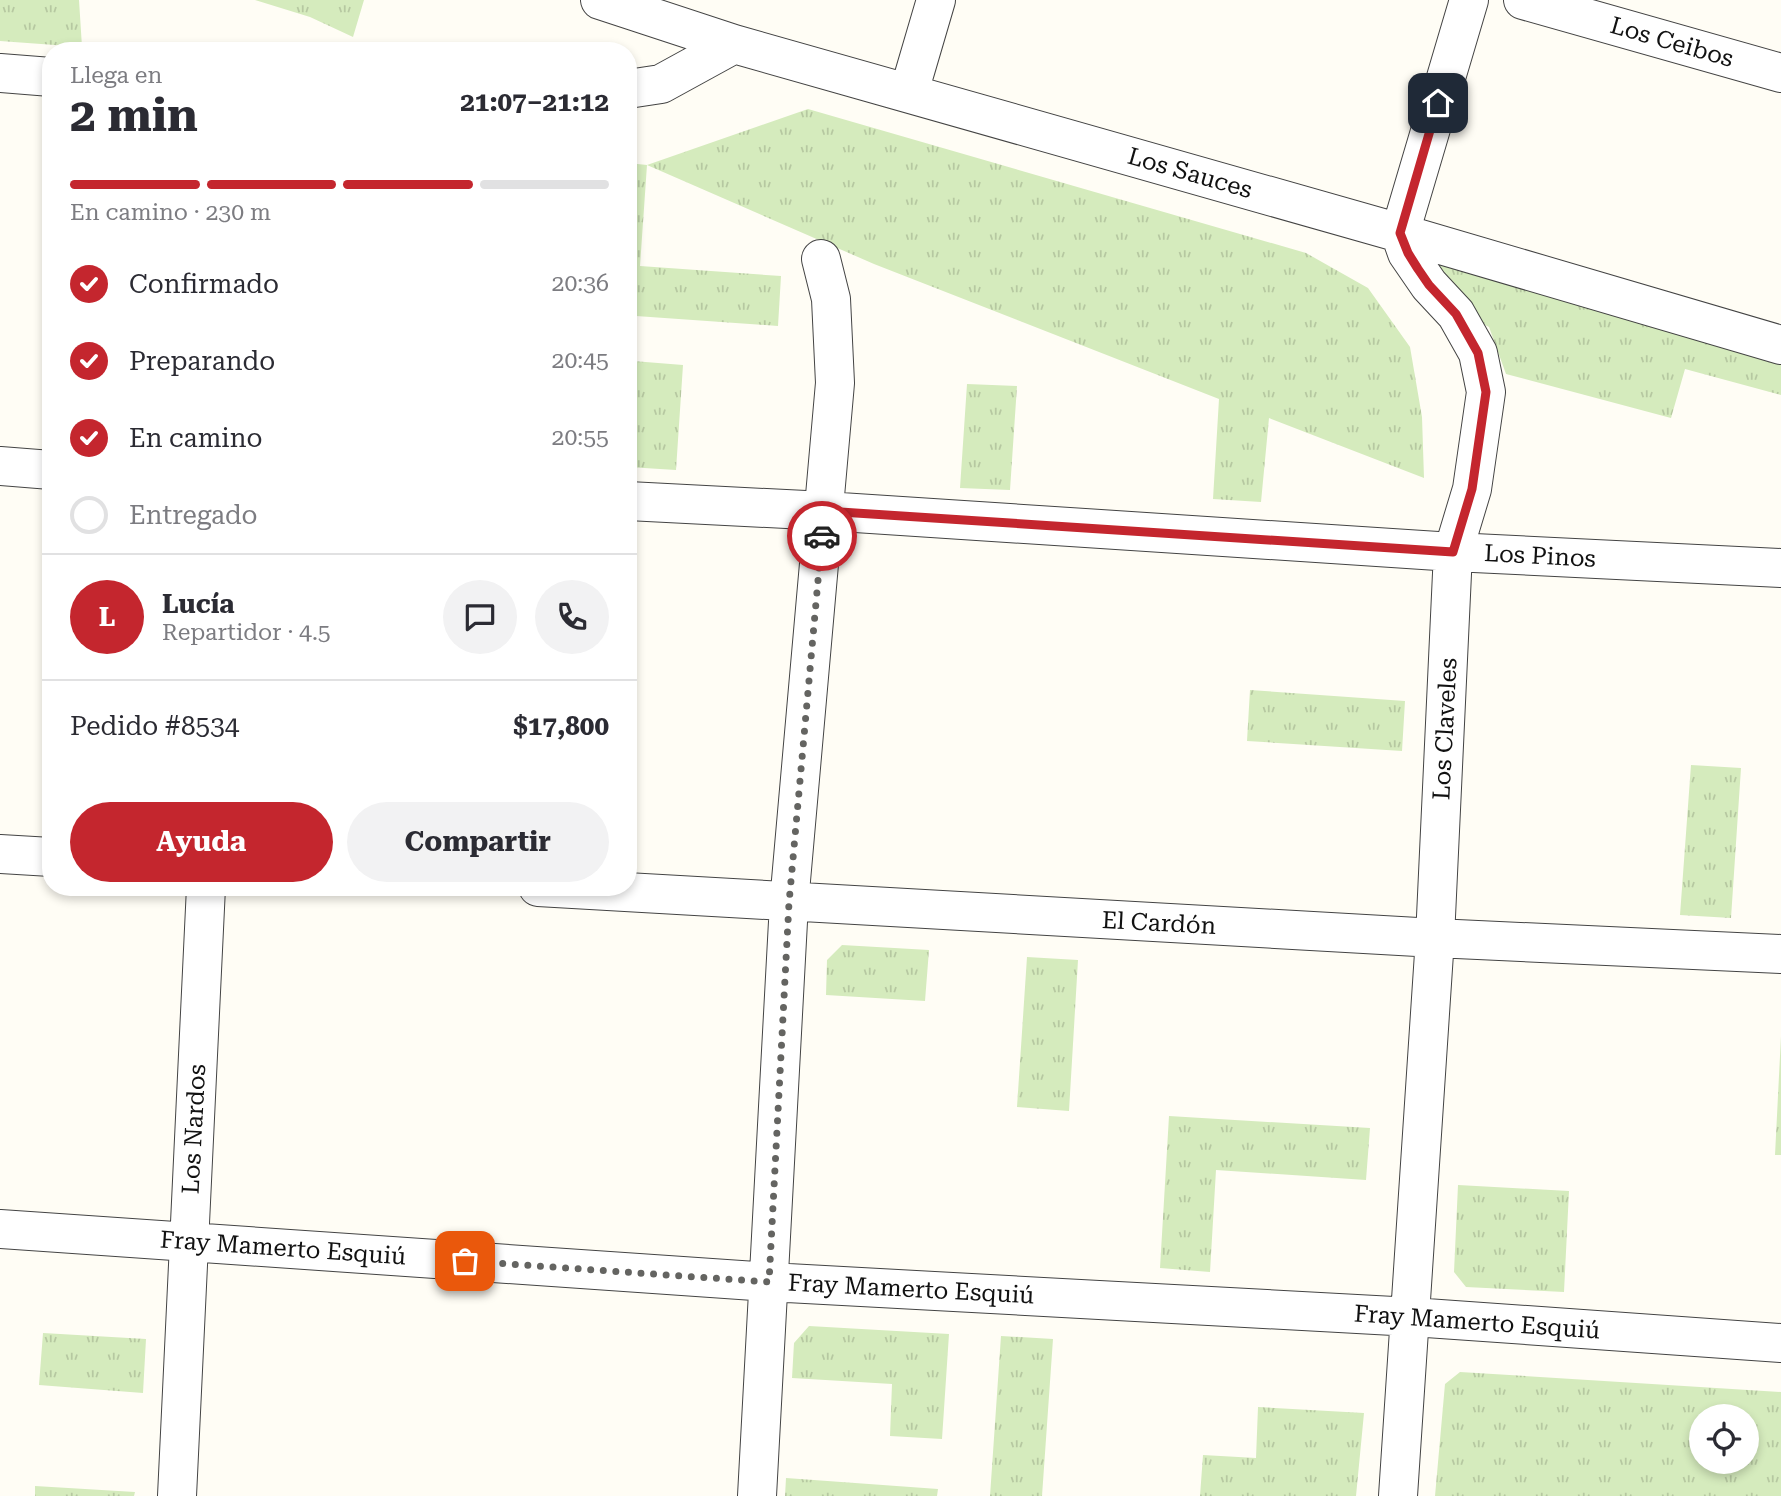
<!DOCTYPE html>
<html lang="es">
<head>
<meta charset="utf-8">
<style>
  body { margin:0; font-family:"Roboto Serif",serif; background:#f2f2f3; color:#2b2b33; height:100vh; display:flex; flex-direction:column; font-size:26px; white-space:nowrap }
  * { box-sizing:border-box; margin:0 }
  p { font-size:23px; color:#7c7c81 }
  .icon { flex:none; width:38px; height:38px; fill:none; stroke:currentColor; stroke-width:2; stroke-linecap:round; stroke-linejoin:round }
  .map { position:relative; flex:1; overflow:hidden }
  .sheet { position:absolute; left:42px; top:42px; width:595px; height:854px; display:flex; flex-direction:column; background:#fff; border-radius:28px; box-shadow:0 4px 10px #0003 }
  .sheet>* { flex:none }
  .fabs { position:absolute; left:1689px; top:1404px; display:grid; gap:14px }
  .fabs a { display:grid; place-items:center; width:70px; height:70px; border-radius:50%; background:#fff; box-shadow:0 4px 10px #0003; font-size:35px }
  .pin { position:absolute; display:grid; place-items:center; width:60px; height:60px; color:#fff; margin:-30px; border-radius:14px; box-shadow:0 4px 10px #0006 }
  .courier { position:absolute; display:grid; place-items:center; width:70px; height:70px; margin:-35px; border:5px solid #c4262e; border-radius:50%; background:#fff; color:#222; box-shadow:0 2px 9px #0007 }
  .summary em { font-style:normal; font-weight:700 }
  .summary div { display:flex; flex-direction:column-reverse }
  .summary { display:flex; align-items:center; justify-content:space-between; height:119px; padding:0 28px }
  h1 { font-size:46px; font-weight:700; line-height:52px }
  .bar { display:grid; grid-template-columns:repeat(4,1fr); gap:10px 7px; align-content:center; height:84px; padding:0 28px }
  .bar i { height:9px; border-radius:5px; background:#e1e1e2 }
  .bar .active { background:#c4262e }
  .bar p { grid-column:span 4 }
  .line { display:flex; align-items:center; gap:18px; padding:0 28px; border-top:2px solid #e1e1e2 }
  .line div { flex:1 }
  .round { display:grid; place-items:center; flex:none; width:74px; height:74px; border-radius:37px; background:#f2f2f3 }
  ol { padding:0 28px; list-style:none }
  li { display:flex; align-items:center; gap:21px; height:77px }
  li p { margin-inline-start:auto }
  li .icon { padding:7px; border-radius:50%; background:#c4262e; color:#fff; stroke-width:4 }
  li:last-child { color:#7c7c81 }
  li i { width:38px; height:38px; border:4px solid #e1e1e2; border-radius:50% }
  .action { display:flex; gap:14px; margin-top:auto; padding:14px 28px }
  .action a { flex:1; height:80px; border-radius:42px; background:#c4262e; color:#fff; font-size:28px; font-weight:700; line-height:80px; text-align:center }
  .action a+a { background:#f2f2f3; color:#2b2b33 }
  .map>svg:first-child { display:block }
  .grass { fill:url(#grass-tufts); fill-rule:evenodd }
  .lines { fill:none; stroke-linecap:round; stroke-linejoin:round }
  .minor-casing { stroke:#444; stroke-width:40 }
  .minor { stroke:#fff; stroke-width:38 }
  .done { stroke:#646461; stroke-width:7; stroke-dasharray:0 12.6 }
  .route { stroke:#c4262e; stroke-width:9 }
  .labels { text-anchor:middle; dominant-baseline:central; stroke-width:7; stroke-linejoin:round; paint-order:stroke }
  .street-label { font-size:24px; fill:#111; stroke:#fff }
</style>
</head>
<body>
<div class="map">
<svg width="1781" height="1496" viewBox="0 0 1781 1496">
  <defs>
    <pattern id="grass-tufts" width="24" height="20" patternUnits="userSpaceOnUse" patternTransform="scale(1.75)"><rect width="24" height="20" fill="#d5ebbd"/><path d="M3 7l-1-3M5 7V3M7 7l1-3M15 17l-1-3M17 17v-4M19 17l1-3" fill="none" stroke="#b6c8a1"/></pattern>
  </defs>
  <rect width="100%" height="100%" fill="#fffdf5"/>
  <path class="grass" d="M0 0H79L82 47 0 41Z
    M255 0H364L353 37 310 17Z
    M808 109 1306 253 1368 288 1410 347 1422 417 1424 478 1269 418 1261 502 1213 499 1219 399 874 264 647 165 640 266 781 276 778 326 636 316 633 361 683 365 676 470 628 467V163L647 165Z
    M1433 260 1781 359V395L1685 369 1671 418 1506 374 1489 327 1461 313Z
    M967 384 1017 386 1010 490 960 488Z
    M1250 690 1405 701 1402 751 1247 741Z
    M1691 765 1741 768 1731 918 1680 915Z
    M842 945 929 950 925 1001 826 995 827 960Z
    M1027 957 1078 960 1069 1111 1017 1107Z
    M1781 1036V1155H1775Z
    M1169 1116 1370 1128 1366 1180 1216 1170 1210 1272 1160 1268Z
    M1458 1185 1569 1191 1564 1292 1466 1287 1454 1272Z
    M809 1326 949 1334 942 1439 890 1436 892 1384 792 1378 794 1343Z
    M43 1333 146 1339 143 1393 39 1385Z
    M1001 1336 1053 1339 1042 1496H990Z
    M1460 1372 1781 1392V1496H1435L1445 1384ZM1701 1416H1746V1461H1701Z
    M1258 1407 1364 1413 1356 1496H1200L1203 1455 1256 1458Z
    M786 1478 938 1489 937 1496H785Z
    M35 1486 135 1492 134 1496H35Z"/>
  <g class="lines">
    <defs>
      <path id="minor" d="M600 0 734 44 1400 233 1781 345
        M1523 0 1781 73
        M0 73 51 77
        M628 89 661 84 734 44
        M909 92 936 0
        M0 466 51 470
        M628 501 825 511 1453 552 1781 568
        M0 854 51 857
        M538 887 1435 938 1781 954
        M0 1229 769 1282 1412 1317 1781 1343
        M177 1496 206 887
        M757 1496 789 903 835 383 831 299 821 259
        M1398 1496 1435 938 1453 552 1472 489 1486 392 1478 353 1456 314 1429 285 1407 253 1400 233 1469 0"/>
    </defs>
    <use href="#minor" class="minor-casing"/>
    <use href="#minor" class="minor"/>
  </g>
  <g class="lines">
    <path class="done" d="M465 1261 769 1282 789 903 822 536"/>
    <path class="route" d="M822 536 825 511 1453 552 1472 489 1486 392 1478 353 1456 314 1429 285 1418 269 1408 253 1400 233 1438 103"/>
  </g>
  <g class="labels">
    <g class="street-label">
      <text transform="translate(1672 42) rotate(16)">Los Ceibos</text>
      <text transform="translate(1190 173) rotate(16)">Los Sauces</text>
      <text transform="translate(1540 556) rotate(3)">Los Pinos</text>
      <text transform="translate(1445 729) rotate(-87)">Los Claveles</text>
      <text transform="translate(1159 923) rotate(3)">El Cardón</text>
      <text transform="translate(194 1129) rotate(-87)">Los Nardos</text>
      <text transform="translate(283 1248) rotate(4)">Fray Mamerto Esquiú</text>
      <text transform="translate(911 1289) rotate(3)">Fray Mamerto Esquiú</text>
      <text transform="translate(1477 1322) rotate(4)">Fray Mamerto Esquiú</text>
    </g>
  </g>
</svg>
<div class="fabs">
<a><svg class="icon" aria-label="locate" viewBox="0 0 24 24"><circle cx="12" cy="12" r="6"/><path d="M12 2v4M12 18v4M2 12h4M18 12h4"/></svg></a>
</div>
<div class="pin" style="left:465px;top:1261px;background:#ea580c"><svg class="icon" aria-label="bag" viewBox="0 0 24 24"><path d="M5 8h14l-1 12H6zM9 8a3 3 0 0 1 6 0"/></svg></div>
<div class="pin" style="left:1438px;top:103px;background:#1f2937"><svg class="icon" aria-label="home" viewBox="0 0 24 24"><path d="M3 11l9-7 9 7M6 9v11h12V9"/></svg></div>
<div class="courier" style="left:822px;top:536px"><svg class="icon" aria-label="car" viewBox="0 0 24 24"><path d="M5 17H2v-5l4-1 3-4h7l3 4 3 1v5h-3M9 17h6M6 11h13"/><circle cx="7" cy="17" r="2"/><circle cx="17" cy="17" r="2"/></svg></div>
<section class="sheet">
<div class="summary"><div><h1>2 min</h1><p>Llega en</p></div><em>21:07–21:12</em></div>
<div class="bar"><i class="active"></i><i class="active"></i><i class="active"></i><i></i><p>En camino · 230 m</p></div>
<ol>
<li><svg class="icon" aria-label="check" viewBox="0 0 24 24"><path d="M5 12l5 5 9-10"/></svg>Confirmado<p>20:36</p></li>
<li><svg class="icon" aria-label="check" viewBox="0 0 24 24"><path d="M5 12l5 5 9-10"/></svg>Preparando<p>20:45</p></li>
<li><svg class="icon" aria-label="check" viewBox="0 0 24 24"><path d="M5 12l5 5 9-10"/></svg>En camino<p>20:55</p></li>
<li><i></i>Entregado</li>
</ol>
<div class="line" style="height:126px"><b class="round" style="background:#c4262e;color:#fff">L</b><div><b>Lucía</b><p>Repartidor · 4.5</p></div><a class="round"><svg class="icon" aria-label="chat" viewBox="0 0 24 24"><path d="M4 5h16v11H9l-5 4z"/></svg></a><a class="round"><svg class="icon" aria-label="phone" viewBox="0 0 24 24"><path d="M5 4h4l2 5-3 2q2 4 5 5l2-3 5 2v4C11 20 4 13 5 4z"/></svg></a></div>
<div class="line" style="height:91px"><div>Pedido #8534</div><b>$17,800</b></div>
<div class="action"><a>Ayuda</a><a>Compartir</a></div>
</section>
</div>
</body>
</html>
